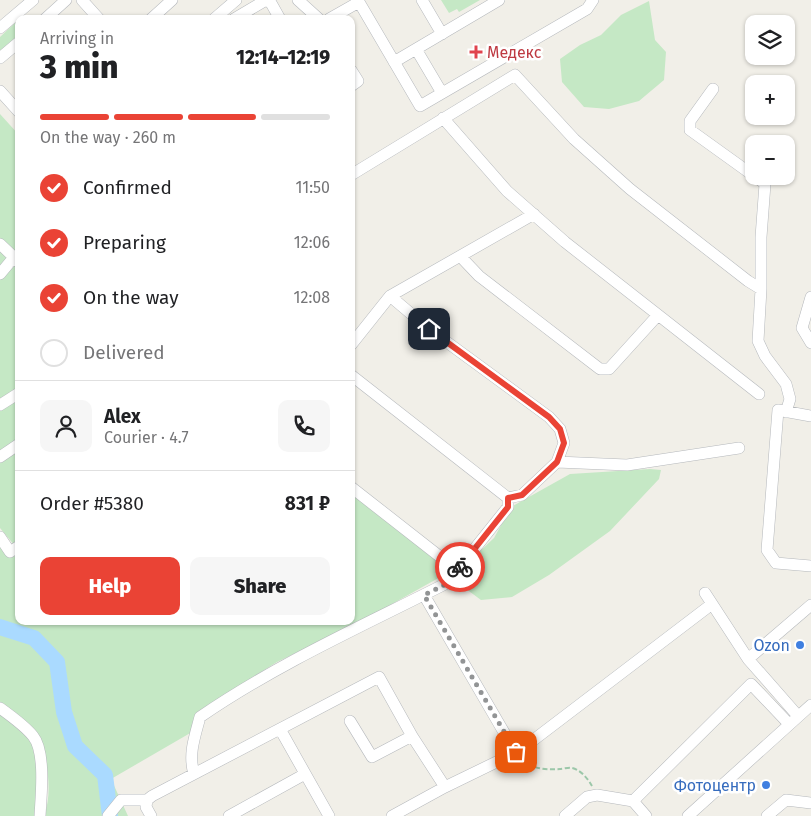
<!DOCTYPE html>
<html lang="en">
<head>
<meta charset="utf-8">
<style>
  body { margin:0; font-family:"Fira Sans",sans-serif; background:#f6f6f6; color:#202124; height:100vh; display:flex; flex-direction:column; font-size:19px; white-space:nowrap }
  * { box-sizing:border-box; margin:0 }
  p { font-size:16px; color:#757577 }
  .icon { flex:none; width:28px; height:28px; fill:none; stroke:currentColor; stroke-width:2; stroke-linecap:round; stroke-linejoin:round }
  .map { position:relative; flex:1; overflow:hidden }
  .sheet { position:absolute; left:15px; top:15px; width:340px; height:610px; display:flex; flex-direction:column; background:#fff; border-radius:10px; box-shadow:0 1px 4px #0004 }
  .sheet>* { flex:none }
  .controls { position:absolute; left:745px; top:15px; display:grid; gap:10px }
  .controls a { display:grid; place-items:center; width:50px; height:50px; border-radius:10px; background:#fff; box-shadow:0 1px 4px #0004; font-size:25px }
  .pin { position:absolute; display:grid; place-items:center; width:42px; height:42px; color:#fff; margin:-21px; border-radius:10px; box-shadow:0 2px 8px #0006 }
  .courier { position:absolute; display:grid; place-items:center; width:50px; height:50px; margin:-25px; border:4px solid #ea4335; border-radius:50%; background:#fff; color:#222; box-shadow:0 1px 6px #0007 }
  .summary em { font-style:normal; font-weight:800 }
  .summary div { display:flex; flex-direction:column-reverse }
  .summary { display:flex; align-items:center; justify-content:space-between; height:85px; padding:0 25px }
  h1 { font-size:32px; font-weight:800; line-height:38px }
  .bar { display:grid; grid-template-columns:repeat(4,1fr); gap:8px 5px; align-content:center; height:60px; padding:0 25px }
  .bar i { height:6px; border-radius:4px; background:#e0e0e0 }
  .bar .on { background:#ea4335 }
  .bar p { grid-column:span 4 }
  .line { display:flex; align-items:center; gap:12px; padding:0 25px; border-top:1px solid #e0e0e0 }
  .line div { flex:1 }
  .round { display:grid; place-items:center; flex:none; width:52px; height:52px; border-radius:10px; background:#f6f6f6 }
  ol { padding:0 25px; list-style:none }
  li { display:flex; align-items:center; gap:15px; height:55px }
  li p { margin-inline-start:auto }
  li .icon { padding:5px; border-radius:50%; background:#ea4335; color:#fff; stroke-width:4 }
  li:last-child { color:#757577 }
  li i { width:28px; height:28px; border:2px solid #e0e0e0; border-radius:50% }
  .action { display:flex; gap:10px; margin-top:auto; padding:10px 25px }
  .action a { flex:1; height:58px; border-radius:10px; background:#ea4335; color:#fff; font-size:20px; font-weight:800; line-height:58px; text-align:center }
  .action a+a { background:#f6f6f6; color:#202124 }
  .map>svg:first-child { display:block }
  .green { fill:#c5e8c5 }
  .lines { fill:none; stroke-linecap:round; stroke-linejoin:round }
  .river { stroke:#aadaff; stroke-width:16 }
  .minor-casing { stroke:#b5b8bc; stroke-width:12 }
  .path { stroke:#9cc7a9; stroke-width:2; stroke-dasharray:5 2.5; stroke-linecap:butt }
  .minor { stroke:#fff; stroke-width:11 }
  .done { stroke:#929495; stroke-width:5; stroke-dasharray:0 9 }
  .route { stroke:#ea4335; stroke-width:6 }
  .health-dot { fill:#e0444e; stroke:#fff; stroke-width:2 }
  .shop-dot { fill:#3f7fe0; stroke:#fff; stroke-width:2 }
  .labels { text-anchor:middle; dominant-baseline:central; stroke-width:5; stroke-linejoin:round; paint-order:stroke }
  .health-label { font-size:16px; fill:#be3a42; stroke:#fff; text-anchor:start }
  .shop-label { font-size:16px; fill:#366cbe; stroke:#fff; text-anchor:end }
</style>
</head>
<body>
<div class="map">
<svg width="811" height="816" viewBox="0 0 811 816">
  <rect width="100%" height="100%" fill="#f1efe8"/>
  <path class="green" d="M441 0H480L459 12 457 9 449 13Z
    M649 1 655 40 666 52 664 80 639 101 609 109 584 107 562 82 560 59 580 45 601 35 621 15Z
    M16 22 19 25V38L0 54V37Z
    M0 114 19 135V256L0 238Z
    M0 247 19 265V442L0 455Z
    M19 448V544L15 546 0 528V461Z
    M650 469 661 470 659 479 610 531 549 575 512 597 481 600 458 583 464 566 494 538 511 507 570 474Z
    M351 489 451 571 358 623 277 662 197 712 192 732 111 779 128 816H44C52 794 48 772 44 750L39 796 35 816H0V542L13 557 19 554V621H351Z"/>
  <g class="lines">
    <path class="river" d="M0 627 34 638 57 662 64 712 75 746 105 775 110 816"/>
    <defs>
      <path id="minor" d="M82 0 99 19
        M298 0 319 19
        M422 0 442 34
        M45 19 66 0
        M151 19 172 0
        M214 19 236 0
        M234 19 266 0 271 3 280 19
        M329 19 359 2 420 106 587 9 593 0
        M0 28 33 0
        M416 49 442 93
        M0 58 19 42
        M394 62 499 0
        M351 70 358 81 351 86
        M713 89 690 121V130L754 176
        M0 91 19 112
        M443 118 507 191 565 242 759 394
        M351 175 515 75 574 139 630 189 748 281 761 289 758 341 765 356 786 384 790 399 786 412
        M755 176 765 184 761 237V289
        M0 244 19 262
        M460 256 479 276 600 369H609L658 315
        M0 274 10 262 19 258
        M390 296 429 329 549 417 560 429 564 443 557 462 522 495 508 498
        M811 297 802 328 811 343
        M351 345 390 296 534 214
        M351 375 508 498
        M0 405 19 393
        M811 416 778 410 767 550 776 563 811 566
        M0 457 19 444
        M557 462 627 465 739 448
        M0 537 10 552 19 546
        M457 570 464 562 508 507V498
        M705 593 748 659 798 716
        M424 595 516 753
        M748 659 811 605
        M0 708C11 716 24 725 33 736 46 752 41 796 40 816
        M350 721 372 757 412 736 445 787 519 751 712 604
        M280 729 329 816
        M194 774C188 754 195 736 200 717 280 662 369 623 455 579L457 570 351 487
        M633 801 751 684 789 724
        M108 816 121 800H147
        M151 816 146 807 147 800 152 796 379 677 412 736
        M229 816 305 774
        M392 816 445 787
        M565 816 587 797 597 795 633 801 646 816
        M688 816 811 705
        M767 816 786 800 811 803"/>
    </defs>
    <use href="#minor" class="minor-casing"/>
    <path class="path" d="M522 760C532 769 547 770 560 769 563 769 569 767 572 768 581 770 588 779 592 786"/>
    <use href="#minor" class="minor"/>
  </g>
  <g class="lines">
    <path class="done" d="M460 567 457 570 456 579 424 595 516 752"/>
    <path class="route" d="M429 329 549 417 560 429 564 443 557 462 522 495 508 498V507L460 567"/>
  </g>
  <path class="health-dot" d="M473.5 44.5h5v5h5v5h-5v5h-5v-5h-5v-5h5z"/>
  <g class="shop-dot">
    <circle cx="800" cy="645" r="5"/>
    <circle cx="766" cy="785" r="5"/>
  </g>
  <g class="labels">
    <g class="health-label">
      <text x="487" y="52">Медекс</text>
    </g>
    <g class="shop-label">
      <text x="790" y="645">Ozon</text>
      <text x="756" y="785">Фотоцентр</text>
    </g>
  </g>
</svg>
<div class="controls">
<a><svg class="icon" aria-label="layers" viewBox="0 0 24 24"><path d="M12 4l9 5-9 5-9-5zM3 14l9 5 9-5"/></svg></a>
<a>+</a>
<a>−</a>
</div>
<div class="pin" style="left:516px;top:752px;background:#ea580c"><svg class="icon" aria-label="bag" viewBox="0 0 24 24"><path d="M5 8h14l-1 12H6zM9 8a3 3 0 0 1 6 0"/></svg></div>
<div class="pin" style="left:429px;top:329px;background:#1f2937"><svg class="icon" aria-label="home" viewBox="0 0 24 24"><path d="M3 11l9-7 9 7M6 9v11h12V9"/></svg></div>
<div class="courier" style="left:460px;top:567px"><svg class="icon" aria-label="bike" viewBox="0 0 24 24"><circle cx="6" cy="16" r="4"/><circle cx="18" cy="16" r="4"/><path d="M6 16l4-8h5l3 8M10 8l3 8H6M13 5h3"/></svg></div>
<section class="sheet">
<div class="summary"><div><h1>3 min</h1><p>Arriving in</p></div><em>12:14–12:19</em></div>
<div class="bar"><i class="on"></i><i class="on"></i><i class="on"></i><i></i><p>On the way · 260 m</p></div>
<ol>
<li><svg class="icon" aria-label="check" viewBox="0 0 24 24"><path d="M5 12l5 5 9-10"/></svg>Confirmed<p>11:50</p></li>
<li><svg class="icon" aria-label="check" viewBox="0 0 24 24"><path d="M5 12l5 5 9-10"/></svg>Preparing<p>12:06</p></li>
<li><svg class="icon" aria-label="check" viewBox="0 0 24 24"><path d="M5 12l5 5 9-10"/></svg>On the way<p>12:08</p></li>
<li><i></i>Delivered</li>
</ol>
<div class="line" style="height:90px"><a class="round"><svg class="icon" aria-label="person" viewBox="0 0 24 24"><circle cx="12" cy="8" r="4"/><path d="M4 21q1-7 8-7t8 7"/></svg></a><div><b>Alex</b><p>Courier · 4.7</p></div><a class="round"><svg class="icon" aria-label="phone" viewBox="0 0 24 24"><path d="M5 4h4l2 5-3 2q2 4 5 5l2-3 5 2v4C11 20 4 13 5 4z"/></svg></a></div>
<div class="line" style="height:65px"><div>Order #5380</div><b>831 ₽</b></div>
<div class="action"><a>Help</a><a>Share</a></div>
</section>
</div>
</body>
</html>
